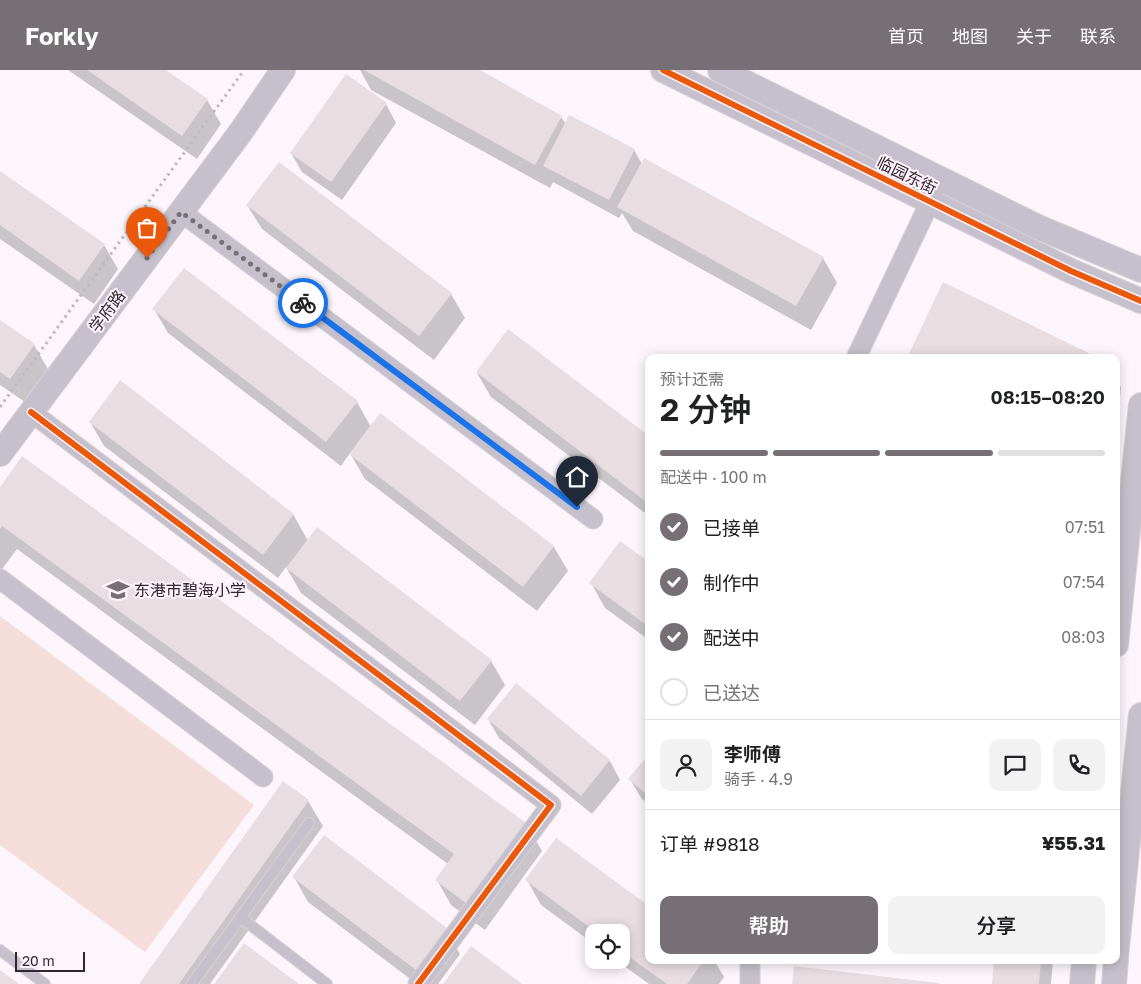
<!DOCTYPE html>
<html lang="zh">
<head>
<meta charset="utf-8">
<style>
  body { margin:0; font-family:"Golos Text","Noto Sans SC",sans-serif; background:#f2f2f2; color:#202124; height:100vh; display:flex; flex-direction:column; font-size:19px; white-space:nowrap }
  * { box-sizing:border-box; margin:0 }
  p { font-size:16px; color:#757577 }
  .icon { flex:none; width:28px; height:28px; fill:none; stroke:currentColor; stroke-width:2; stroke-linecap:round; stroke-linejoin:round }
  .map { position:relative; flex:1; overflow:hidden }
  .side { position:absolute; left:645px; top:284px; width:475px; height:610px; display:flex; flex-direction:column; background:#fff; border-radius:10px; box-shadow:0 2px 12px #0003 }
  .side>* { flex:none }
  .controls { position:absolute; left:585px; top:854px; display:grid; gap:10px }
  .controls a { display:grid; place-items:center; width:45px; height:45px; border-radius:10px; background:#fff; box-shadow:0 2px 12px #0003; font-size:25px }
  .scale { position:absolute; left:15px; bottom:12px; width:70px; box-sizing:border-box; padding-left:5px; border:2px solid #2e272d; border-top:0; font-size:14px; line-height:18px; white-space:nowrap; color:#2e272d; -webkit-text-stroke:4px #fff2fc; paint-order:stroke }
  .pin { position:absolute; display:grid; place-items:center; width:42px; height:42px; color:#fff; margin:-51px -21px; border-radius:50% 50% 50% 0; rotate:-45deg; box-shadow:0 0 5px #0007 }
  .pin .icon { rotate:45deg }
  .courier { position:absolute; display:grid; place-items:center; width:50px; height:50px; margin:-25px; border:4px solid #1a73e8; border-radius:50%; background:#fff; color:#222; box-shadow:0 1px 6px #0007 }
  .overview em { font-style:normal; font-weight:600 }
  .overview div { display:flex; flex-direction:column-reverse }
  .overview { display:flex; align-items:center; justify-content:space-between; height:85px; padding:0 15px }
  h1 { font-size:32px; font-weight:600; line-height:38px }
  .bar { display:grid; grid-template-columns:repeat(4,1fr); gap:8px 5px; align-content:center; height:60px; padding:0 15px }
  .bar i { height:6px; border-radius:4px; background:#e0e0e0 }
  .bar .active { background:#766f75 }
  .bar p { grid-column:span 4 }
  .line { display:flex; align-items:center; gap:12px; padding:0 15px; border-top:1px solid #e0e0e0 }
  .line div { flex:1 }
  .round { display:grid; place-items:center; flex:none; width:52px; height:52px; border-radius:10px; background:#f2f2f2 }
  ol { padding:0 15px; list-style:none }
  li { display:flex; align-items:center; gap:15px; height:55px }
  li p { margin-inline-start:auto }
  li .icon { padding:5px; border-radius:50%; background:#766f75; color:#fff; stroke-width:4 }
  li:last-child { color:#757577 }
  li i { width:28px; height:28px; border:2px solid #e0e0e0; border-radius:50% }
  .cta { display:flex; gap:10px; margin-top:auto; padding:10px 15px }
  .cta a { flex:1; height:58px; border-radius:10px; background:#766f75; color:#fff; font-size:20px; font-weight:600; line-height:58px; text-align:center }
  .cta a+a { background:#f2f2f2; color:#202124 }
  header { display:flex; align-items:center; gap:30px; box-sizing:border-box; height:70px; padding:0 25px; background:#766f75; color:#fff }
  header strong { font-size:24px }
  nav { display:flex; gap:28px; margin-inline-start:auto; font-size:18px }
  .map>svg:first-child { display:block }
  .green { fill:#f4ddda }
  .shadow { fill:#0003 }
  .building { fill:#e8dde1 }
  .lines { fill:none; stroke-linecap:round; stroke-linejoin:round }
  .service-casing { stroke:#d6d1d5; stroke-width:12 }
  .minor-casing { stroke:#d6d1d5; stroke-width:21 }
  .tertiary-casing { stroke:#d6d1d5; stroke-width:26 }
  .path { stroke:#bdb9c1; stroke-width:3; stroke-dasharray:2.5 4; stroke-linecap:butt }
  .service { stroke:#c5c0cb; stroke-width:10 }
  .minor { stroke:#c5c0cb; stroke-width:19 }
  .tertiary { stroke:#c5c0cb; stroke-width:24 }
  .cycleway-casing { stroke:#fff2fc; stroke-width:9 }
  .cycleway { stroke:#e8590c; stroke-width:6 }
  .done { stroke:#766f75; stroke-width:5; stroke-dasharray:0 9 }
  .route { stroke:#1a73e8; stroke-width:6 }
  .labels { text-anchor:middle; dominant-baseline:central; stroke-width:4; stroke-linejoin:round; paint-order:stroke }
  .street-label { font-size:16px; fill:#2e272d; stroke:#fff2fc }
  .poi-label { font-size:16px; fill:#2e272d; stroke:#fff2fc; text-anchor:start }
</style>
</head>
<body>
<header>
<strong>Forkly</strong>
<nav><a>首页</a><a>地图</a><a>关于</a><a>联系</a></nav>
</header>
<div class="map">
<svg width="1141" height="914" viewBox="0 0 1141 914">
  <rect width="100%" height="100%" fill="#fcf5fb"/>
  <path class="green" d="M0 546 254 735 145 882 0 775Z"/>
  <path class="shadow" d="M68 0H163L207 30 221 54 197 89Z
    M360 0H477L561 47 566 54 634 80 642 94 823 188 837 213 811 260 633 161 622 143 619 148 553 112 550 118 371 20Z
    M386 34 396 53 342 130 302 102 291 83Z
    M0 103 104 175 118 199 94 234 0 169Z
    M247 135 451 224 465 248 434 290 262 159Z
    M154 239 357 332 371 357 380 345 554 477 568 501 537 541 365 409 350 383 341 396 168 263Z
    M0 251 34 275 48 299 25 332 0 315Z
    M477 303 649 368V446L491 327Z
    M1116 309 1121 317 1116 365Z
    M90 352 293 444 308 471 491 591 505 615 475 655 301 523 286 497 278 508 104 376Z
    M0 419 528 756 542 781 485 860 451 835 437 810 448 794 17 479 0 502Z
    M649 494V570L605 538 591 513Z
    M516 615 610 691 620 710 592 744 499 668 488 649Z
    M649 686V735L641 728 630 709Z
    M283 713 308 731 323 756 210 914H141Z
    M324 767 446 859 460 884 438 914H417L308 832 294 807Z
    M556 770 649 890H714L724 907 719 914H649L616 890H621V862H594V874L541 835 527 810Z
    M995 890H1053L1051 914H993Z"/>
  <path class="building" d="M87 0H166L208 29 182 66Z
    M364 0H480L562 46 535 95Z
    M346 4 387 33 331 112 290 83Z
    M569 45 635 79 609 130 543 96Z
    M644 88 824 187 796 236 617 137Z
    M279 92 452 223 419 266 246 135Z
    M0 101 105 174 79 211 0 155Z
    M184 198 358 331 326 372 152 239Z
    M943 212 1099 288H907Z
    M0 250 35 274 10 309 0 302Z
    M508 259 649 366V434L476 302Z
    M120 310 294 444 263 485 89 352Z
    M380 343 554 476 523 517 349 384Z
    M22 386 529 755 470 836 435 810 454 784 2 456 0 459V417Z
    M317 457 492 590 460 631 286 498Z
    M620 471 649 492V557L589 513Z
    M516 613 610 690 581 726 487 649Z
    M649 684V726L628 709Z
    M283 711 309 730 179 914H139Z
    M324 765 447 858 416 900 292 807Z
    M556 768 649 836V890H704L687 914H667L621 881V862H596L525 810Z
    M244 873 299 914H214Z
    M471 876 522 914H443Z
    M994 890H1041L1039 914H992Z
    M794 896 939 913V914H792Z
    M0 900 19 914H0Z"/>
  <g class="lines">
    <defs>
      <path id="service" d="M240 847 327 914
        M0 880 45 914
        M192 914 309 753"/>
      <path id="minor" d="M181 142 593 449
        M856 288 930 132 939 108
        M31 342 551 735 418 914
        M0 509 263 707
        M750 914V890"/>
      <path id="tertiary" d="M663 0 1071 201 1141 231
        M720 0 1038 157 1141 200
        M0 384 240 63 283 0
        M1116 575 1141 335
        M1116 887 1141 645
        M1082 914 1084 890
        M1114 914 1116 890"/>
    </defs>
    <use href="#service" class="service-casing"/>
    <use href="#minor" class="minor-casing"/>
    <use href="#tertiary" class="tertiary-casing"/>
    <path class="path" d="M0 337 244 0"/>
    <use href="#service" class="service"/>
    <use href="#minor" class="minor"/>
    <use href="#tertiary" class="tertiary"/>
    <defs>
      <path id="cycleway" d="M663 0 1071 201 1141 231
        M31 342 551 735 418 914"/>
    </defs>
    <use href="#cycleway" class="cycleway-casing"/>
    <use href="#cycleway" class="cycleway"/>
  </g>
  <g class="lines">
    <path class="done" d="M147 188 181 142 303 233"/>
    <path class="route" d="M303 233 577 437"/>
  </g>
  <defs>
    <symbol id="school-bare" viewBox="-9 -9 18 18"><path d="M0-5L7-2L0 1L-7-2ZM-4 1L0 2.5L4 1V4Q0 6-4 4Z" fill="#766f75" stroke="#fff2fc" stroke-width="2.5" paint-order="stroke"/></symbol>
  </defs>
  <g fill-rule="evenodd">
    <use href="#school-bare" x="102" y="504" width="32" height="32"/>
  </g>
  <g class="labels">
    <g class="street-label">
      <text transform="translate(907 105) rotate(26)">临园东街</text>
      <text transform="translate(107 241) rotate(-53)">学府路</text>
    </g>
    <g class="poi-label">
      <text x="134" y="520">东港市碧海小学</text>
    </g>
  </g>
</svg>
<div class="controls">
<a><svg class="icon" aria-label="locate" viewBox="0 0 24 24"><circle cx="12" cy="12" r="6"/><path d="M12 2v4M12 18v4M2 12h4M18 12h4"/></svg></a>
</div>
<div class="scale">20 m</div>
<div class="pin" style="left:147px;top:188px;background:#ea580c"><svg class="icon" aria-label="bag" viewBox="0 0 24 24"><path d="M5 8h14l-1 12H6zM9 8a3 3 0 0 1 6 0"/></svg></div>
<div class="pin" style="left:577px;top:437px;background:#1f2937"><svg class="icon" aria-label="home" viewBox="0 0 24 24"><path d="M3 11l9-7 9 7M6 9v11h12V9"/></svg></div>
<div class="courier" style="left:303px;top:233px"><svg class="icon" aria-label="bike" viewBox="0 0 24 24"><circle cx="6" cy="16" r="4"/><circle cx="18" cy="16" r="4"/><path d="M6 16l4-8h5l3 8M10 8l3 8H6M13 5h3"/></svg></div>
<section class="side">
<div class="overview"><div><h1>2 分钟</h1><p>预计还需</p></div><em>08:15–08:20</em></div>
<div class="bar"><i class="active"></i><i class="active"></i><i class="active"></i><i></i><p>配送中 · 100 m</p></div>
<ol>
<li><svg class="icon" aria-label="check" viewBox="0 0 24 24"><path d="M5 12l5 5 9-10"/></svg>已接单<p>07:51</p></li>
<li><svg class="icon" aria-label="check" viewBox="0 0 24 24"><path d="M5 12l5 5 9-10"/></svg>制作中<p>07:54</p></li>
<li><svg class="icon" aria-label="check" viewBox="0 0 24 24"><path d="M5 12l5 5 9-10"/></svg>配送中<p>08:03</p></li>
<li><i></i>已送达</li>
</ol>
<div class="line" style="height:90px"><a class="round"><svg class="icon" aria-label="person" viewBox="0 0 24 24"><circle cx="12" cy="8" r="4"/><path d="M4 21q1-7 8-7t8 7"/></svg></a><div><b>李师傅</b><p>骑手 · 4.9</p></div><a class="round"><svg class="icon" aria-label="chat" viewBox="0 0 24 24"><path d="M4 5h16v11H9l-5 4z"/></svg></a><a class="round"><svg class="icon" aria-label="phone" viewBox="0 0 24 24"><path d="M5 4h4l2 5-3 2q2 4 5 5l2-3 5 2v4C11 20 4 13 5 4z"/></svg></a></div>
<div class="line" style="height:65px"><div>订单 #9818</div><b>¥55.31</b></div>
<div class="cta"><a>帮助</a><a>分享</a></div>
</section>
</div>
</body>
</html>
